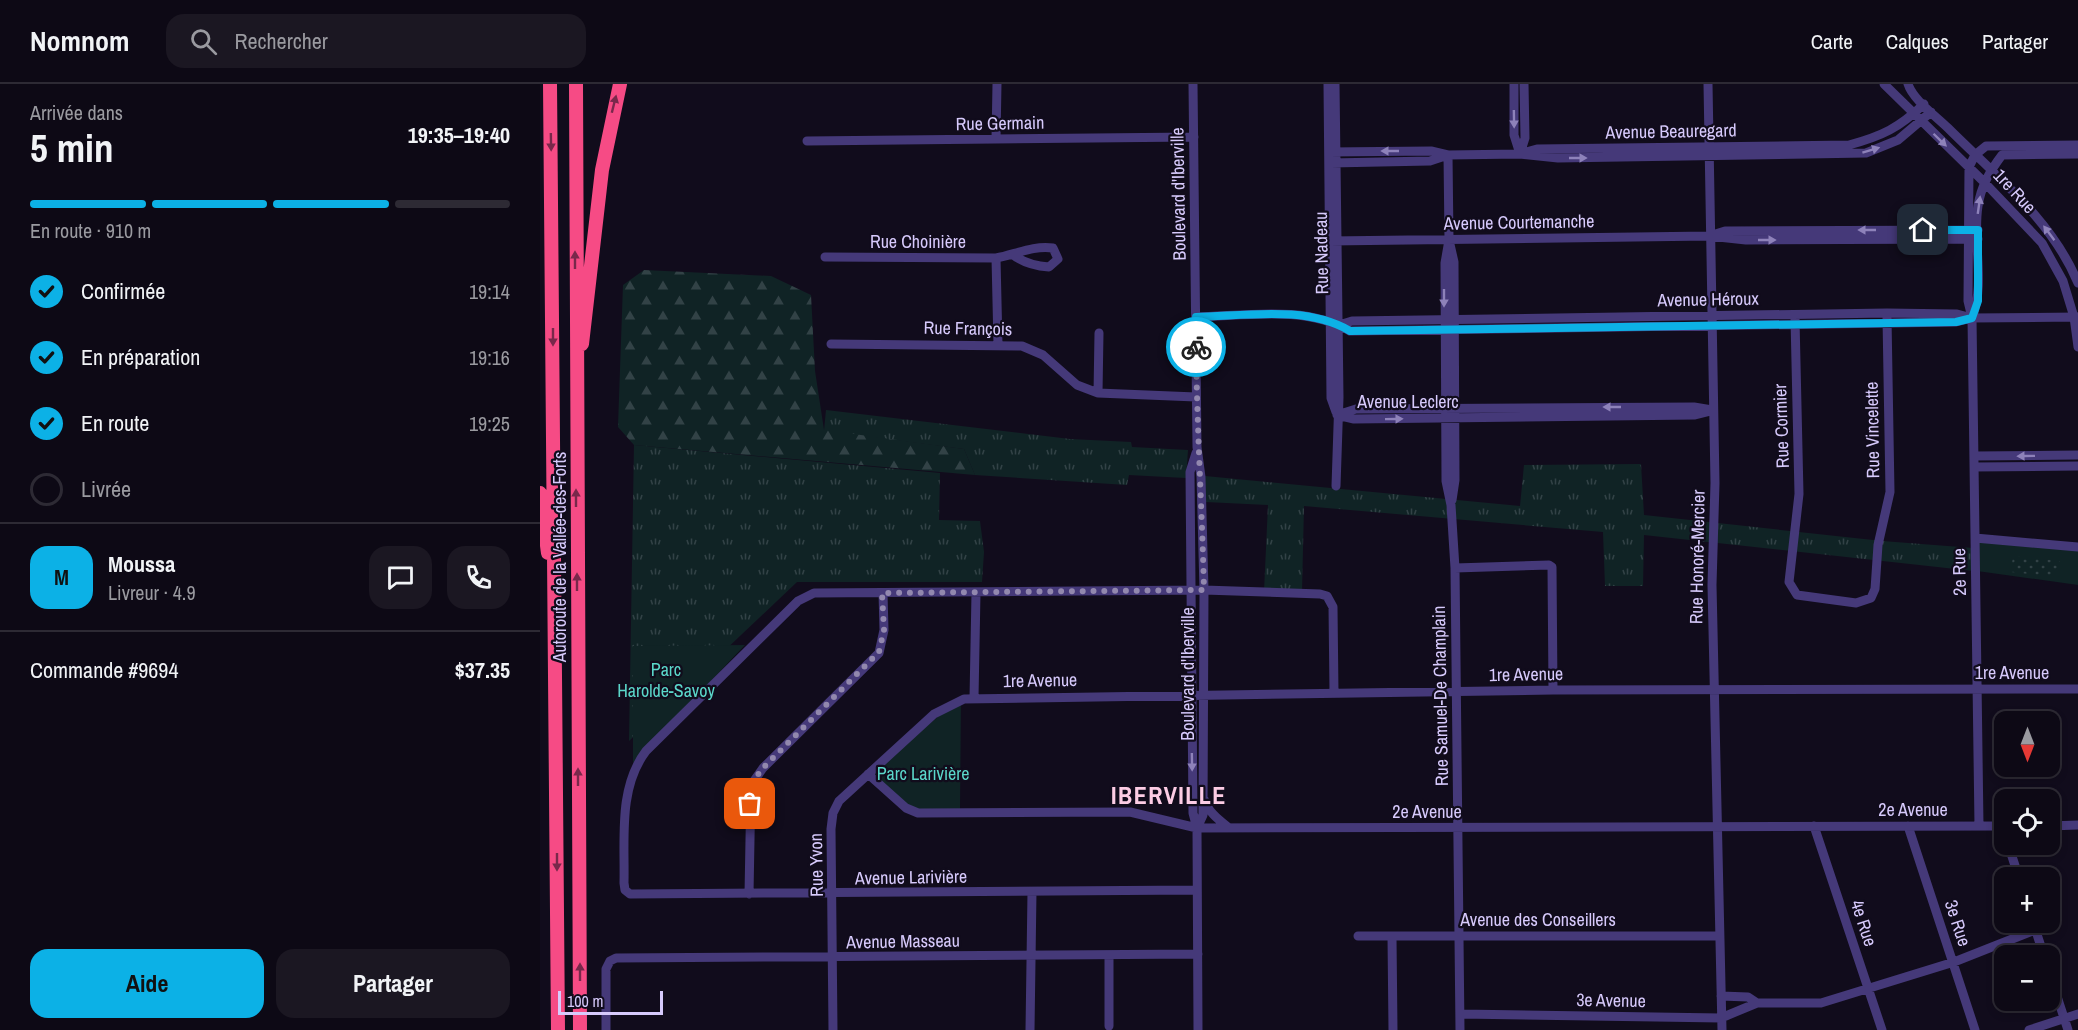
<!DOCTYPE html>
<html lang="fr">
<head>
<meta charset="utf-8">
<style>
  body { margin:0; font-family:"Archivo Narrow",sans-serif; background:#1b1722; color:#f1f3f6; height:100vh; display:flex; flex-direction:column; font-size:22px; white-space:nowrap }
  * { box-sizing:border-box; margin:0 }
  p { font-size:20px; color:#9a9aa0 }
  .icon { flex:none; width:33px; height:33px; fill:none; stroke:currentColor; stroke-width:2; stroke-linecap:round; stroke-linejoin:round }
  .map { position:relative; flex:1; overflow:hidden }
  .details { display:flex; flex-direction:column; background:#0d0915; width:540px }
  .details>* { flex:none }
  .needle { width:39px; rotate:180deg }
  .controls { position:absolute; left:1454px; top:627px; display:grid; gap:12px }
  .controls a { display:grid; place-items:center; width:66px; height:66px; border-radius:12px; background:#0d0915; box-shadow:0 3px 9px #0003,0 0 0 2px #2d2a34; font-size:30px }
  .scale { position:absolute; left:18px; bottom:15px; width:105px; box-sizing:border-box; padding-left:6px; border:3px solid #d7cafc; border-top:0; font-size:16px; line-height:21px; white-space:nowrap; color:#d7cafc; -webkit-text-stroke:4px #110c1c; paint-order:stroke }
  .pin { position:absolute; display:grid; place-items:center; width:51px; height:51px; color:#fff; margin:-26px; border-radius:12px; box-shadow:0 3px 9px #0006 }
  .courier { position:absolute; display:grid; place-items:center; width:60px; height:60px; margin:-30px; border:4px solid #0cb1e6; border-radius:50%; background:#fff; color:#222; box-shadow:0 2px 8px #0007 }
  .summary em { font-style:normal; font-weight:700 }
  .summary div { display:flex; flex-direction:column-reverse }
  .summary { display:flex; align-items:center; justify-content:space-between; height:102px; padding:0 30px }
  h1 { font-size:39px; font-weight:700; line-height:45px }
  .bar { display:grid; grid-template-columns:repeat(4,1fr); gap:9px 6px; align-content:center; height:72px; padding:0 30px }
  .bar i { height:8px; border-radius:4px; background:#2d2a34 }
  .bar .active { background:#0cb1e6 }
  .bar p { grid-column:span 4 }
  .line { display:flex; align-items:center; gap:15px; padding:0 30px; border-top:2px solid #2d2a34 }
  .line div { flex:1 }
  .round { display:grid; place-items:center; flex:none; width:63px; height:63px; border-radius:18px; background:#1b1722 }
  ol { padding:0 30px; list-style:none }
  li { display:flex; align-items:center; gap:18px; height:66px }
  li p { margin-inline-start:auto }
  li .icon { padding:6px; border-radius:50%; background:#0cb1e6; color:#111; stroke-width:4 }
  li:last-child { color:#9a9aa0 }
  li i { width:33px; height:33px; border:3px solid #2d2a34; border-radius:50% }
  .primary-button { display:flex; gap:12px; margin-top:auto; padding:12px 30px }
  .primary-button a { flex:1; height:69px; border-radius:18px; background:#0cb1e6; color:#111; font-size:24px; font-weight:700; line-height:69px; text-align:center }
  .primary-button a+a { background:#1b1722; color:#f1f3f6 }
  header { display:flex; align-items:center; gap:36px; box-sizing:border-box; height:84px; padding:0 30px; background:#0d0915; border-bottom:2px solid #2d2a34 }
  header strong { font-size:28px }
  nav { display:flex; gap:33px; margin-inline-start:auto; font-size:21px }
  .search { width:420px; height:54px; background:#1b1722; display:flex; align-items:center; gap:15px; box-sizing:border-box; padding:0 21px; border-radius:18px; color:#9a9aa0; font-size:22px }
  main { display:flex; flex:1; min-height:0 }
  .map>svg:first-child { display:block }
  .grass { fill:url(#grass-tufts) }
  .forest { fill:url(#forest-firs) }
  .park { fill:#102325 }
  .garden { fill:url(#garden-dots) }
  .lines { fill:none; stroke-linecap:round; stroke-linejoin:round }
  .minor { stroke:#453979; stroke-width:9 }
  .highway { stroke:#f64b85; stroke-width:14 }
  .oneway { fill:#78284b }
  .oneway2 { fill:#8e82ba }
  .done { stroke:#9288ae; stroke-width:6; stroke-dasharray:0 10.8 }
  .route { stroke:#0cb1e6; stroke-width:8 }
  .labels { text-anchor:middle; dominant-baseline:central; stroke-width:4.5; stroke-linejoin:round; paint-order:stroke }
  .street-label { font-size:18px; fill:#d7cafc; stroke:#110c1c }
  .park-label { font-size:18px; fill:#5bd7ca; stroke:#110c1c }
  .district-label { font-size:24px; font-weight:bold; letter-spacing:1.5px; fill:#fccce4; stroke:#110c1c }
</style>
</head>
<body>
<header>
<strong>Nomnom</strong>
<div class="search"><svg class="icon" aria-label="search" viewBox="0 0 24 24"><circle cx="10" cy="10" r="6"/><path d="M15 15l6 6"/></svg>Rechercher</div>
<nav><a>Carte</a><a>Calques</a><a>Partager</a></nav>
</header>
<main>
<section class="details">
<div class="summary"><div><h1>5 min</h1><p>Arrivée dans</p></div><em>19:35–19:40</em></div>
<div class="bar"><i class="active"></i><i class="active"></i><i class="active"></i><i></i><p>En route · 910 m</p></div>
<ol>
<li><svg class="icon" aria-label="check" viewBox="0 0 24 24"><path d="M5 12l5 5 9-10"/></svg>Confirmée<p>19:14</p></li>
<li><svg class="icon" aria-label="check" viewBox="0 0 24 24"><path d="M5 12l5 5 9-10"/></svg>En préparation<p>19:16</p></li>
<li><svg class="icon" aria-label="check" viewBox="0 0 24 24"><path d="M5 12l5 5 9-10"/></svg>En route<p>19:25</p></li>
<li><i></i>Livrée</li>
</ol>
<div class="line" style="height:108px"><b class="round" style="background:#0cb1e6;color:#111">M</b><div><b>Moussa</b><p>Livreur · 4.9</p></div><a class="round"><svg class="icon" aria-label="chat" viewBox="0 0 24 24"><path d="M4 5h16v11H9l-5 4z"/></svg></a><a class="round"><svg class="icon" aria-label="phone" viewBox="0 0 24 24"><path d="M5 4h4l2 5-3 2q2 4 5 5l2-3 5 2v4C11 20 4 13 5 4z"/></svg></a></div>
<div class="line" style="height:78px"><div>Commande #9694</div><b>$37.35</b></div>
<div class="primary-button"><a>Aide</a><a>Partager</a></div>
</section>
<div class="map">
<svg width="1538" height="946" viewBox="0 0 1538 946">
  <defs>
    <pattern id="grass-tufts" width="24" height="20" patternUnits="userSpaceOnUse" patternTransform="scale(1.5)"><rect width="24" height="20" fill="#102325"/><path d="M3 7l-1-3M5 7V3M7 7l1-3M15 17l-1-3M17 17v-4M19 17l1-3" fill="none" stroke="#324246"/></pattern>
    <pattern id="forest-firs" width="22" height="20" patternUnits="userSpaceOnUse" patternTransform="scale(1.5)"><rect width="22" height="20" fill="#102325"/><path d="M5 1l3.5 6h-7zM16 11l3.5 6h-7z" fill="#324246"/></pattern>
    <pattern id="garden-dots" width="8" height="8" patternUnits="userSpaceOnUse" patternTransform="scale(1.5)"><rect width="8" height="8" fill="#102325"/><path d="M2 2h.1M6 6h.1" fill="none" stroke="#324246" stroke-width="1.8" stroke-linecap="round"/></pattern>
  </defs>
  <rect width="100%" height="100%" fill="#110c1c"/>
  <path class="grass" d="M286 326 530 355 591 358 592 363 648 366 646 394 589 391 587 401 435 391 424 365 284 347Z
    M94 361 400 389 399 436 440 437 444 468 442 498H257L89 657Z
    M1101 380 1104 431 1342 457 1433 464 1434 487 1104 451 1103 502H1065L1063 448 764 422 762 507 724 508 728 421 666 418 665 392 980 422 984 381Z"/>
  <path class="forest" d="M104 186 231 192 271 211 275 287 284 346 424 365 435 391 94 361 78 343 83 201Z"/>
  <path class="park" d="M1436 457 1538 463V501L1437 487Z
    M205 561 93 679V562Z
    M421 614 420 729 372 727 328 690Z"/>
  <path class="garden" d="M1473 472 1520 477 1518 493 1471 488Z"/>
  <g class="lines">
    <path class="minor" d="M653 0 657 363 661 393 664 506 663 731 657 744
      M788 0 791 314 796 328
      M795 0 799 313 796 402
      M974 0V51L980 70
      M1168 0 1175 399 1172 501 1182 946
      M1344 0 1444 98 1502 159 1523 197 1534 233 1538 263
      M1368 0C1373 16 1396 32 1408 44 1456 92 1512 136 1538 199
      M456 55 457 0
      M267 57 654 53
      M789 68 891 67 908 71 980 70 1018 74 1326 69 1358 56 1391 28
      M983 69 997 65 1309 61C1342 52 1359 44 1384 20
      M980 70 985 54 984 0
      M908 71 909 156 914 178 915 396 912 416
      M791 79 890 77 908 71
      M1169 152 1185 147 1438 146
      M909 156 905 179 906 397 911 421 915 484 920 946
      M790 157 1169 152 1206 156 1438 155
      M285 173 456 174C474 171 493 161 513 164L518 175 509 183C495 182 483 179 472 170
      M456 174 458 261
      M656 233C705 232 765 221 810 247L1416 238 1432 234
      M1432 234C1446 198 1432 159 1438 122 1441 102 1450 87 1462 71L1538 70
      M1255 235 1259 410 1249 498 1257 511 1316 519 1331 514 1335 505 1338 461 1350 408 1347 234
      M799 241 812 237 1347 229 1417 230 1432 234 1538 233
      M291 260 482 262 503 271 537 301 558 309 656 313
      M558 309 559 249
      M797 331 816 325 1154 323 1172 326
      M797 331 814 335 1155 331 1171 327
      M656 369 650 388 653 729 657 744 658 946
      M1434 372 1538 371
      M1434 383 1538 382
      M1435 454 1538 463
      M915 484 1009 481 1012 483 1013 606
      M434 614 436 509
      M328 690 366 724 378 729 590 728 657 744 1464 742
      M664 715C668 728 679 736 689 744
      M1274 742 1342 946
      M1368 742 1435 946
      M1439 742 1432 234 1428 217 1429 83 1435 71 1446 62 1538 61
      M1509 742 1538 741
      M1468 760 1479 794
      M657 806 90 810 85 806 84 799C85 755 78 704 106 667L258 517 274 509 664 506 780 510 787 512 793 523 794 609
      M209 810 211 701 223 684 339 569 344 546 343 509
      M1493 838 1504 872
      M818 852H1179
      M852 853 853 946
      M569 872V942
      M1509 888 1528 946
      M1181 912 1208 913 1217 919
      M920 930 1181 934 1217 919H1281L1414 878 1495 846
      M66 946V885L70 877 76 874 658 870
      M293 946 291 745 293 729 299 717 394 630 424 615 1013 606 1538 605
      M490 946 492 808
      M1489 946 1538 930"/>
    <path class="highway" d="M10 0 18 946
      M36 0 40 946
      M42 260 62 86 80 0
      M0 409 8 469"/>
  </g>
  <defs><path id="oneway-solid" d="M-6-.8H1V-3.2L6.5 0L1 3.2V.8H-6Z" transform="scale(1.5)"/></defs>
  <g class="oneway">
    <use href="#oneway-solid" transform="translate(74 20) rotate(-76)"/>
    <use href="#oneway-solid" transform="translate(11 58) rotate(89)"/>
    <use href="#oneway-solid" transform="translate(35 176) rotate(-90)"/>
    <use href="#oneway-solid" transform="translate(13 253) rotate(90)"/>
    <use href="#oneway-solid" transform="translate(36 414) rotate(-90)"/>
    <use href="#oneway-solid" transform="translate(37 498) rotate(-90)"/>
    <use href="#oneway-solid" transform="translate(38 693) rotate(-90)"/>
    <use href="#oneway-solid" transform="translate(17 778) rotate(90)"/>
    <use href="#oneway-solid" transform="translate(40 888) rotate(-90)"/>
  </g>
  <g class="oneway2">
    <use href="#oneway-solid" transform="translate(974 35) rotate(89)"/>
    <use href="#oneway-solid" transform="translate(1400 56) rotate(44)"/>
    <use href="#oneway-solid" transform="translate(1331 66) rotate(-17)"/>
    <use href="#oneway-solid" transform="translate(850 67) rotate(180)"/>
    <use href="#oneway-solid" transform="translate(1038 74)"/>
    <use href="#oneway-solid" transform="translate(1439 121) rotate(-82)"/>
    <use href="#oneway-solid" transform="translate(1327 146) rotate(180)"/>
    <use href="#oneway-solid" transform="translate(1509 149) rotate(-127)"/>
    <use href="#oneway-solid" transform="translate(1227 156)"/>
    <use href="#oneway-solid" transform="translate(904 214) rotate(90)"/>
    <use href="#oneway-solid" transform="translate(1072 323) rotate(180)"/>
    <use href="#oneway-solid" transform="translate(854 335) rotate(-1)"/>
    <use href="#oneway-solid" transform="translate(1486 372) rotate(179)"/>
    <use href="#oneway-solid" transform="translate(652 678) rotate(89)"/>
  </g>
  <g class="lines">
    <path class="done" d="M210 720 211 700 223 684 339 568 344 546 342 509 664 506C662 425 657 344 656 263"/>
    <path class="route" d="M656 263V233C705 232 766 221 810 247L1416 238 1432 234 1438 217V146H1383"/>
  </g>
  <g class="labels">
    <g class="street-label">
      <text transform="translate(460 39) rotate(-1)">Rue Germain</text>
      <text transform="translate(1131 47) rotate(-1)">Avenue Beauregard</text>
      <text transform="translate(1475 107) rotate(47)">1re Rue</text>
      <text transform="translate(638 110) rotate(-91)">Boulevard d'Iberville</text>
      <text transform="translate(979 138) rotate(-1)">Avenue Courtemanche</text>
      <text x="378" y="157">Rue Choinière</text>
      <text transform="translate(781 169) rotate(-91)">Rue Nadeau</text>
      <text transform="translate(1168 215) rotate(-1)">Avenue Héroux</text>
      <text transform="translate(428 244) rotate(1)">Rue François</text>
      <text x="868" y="317">Avenue Leclerc</text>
      <text transform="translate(1241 342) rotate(-92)">Rue Cormier</text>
      <text transform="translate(1332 346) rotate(-91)">Rue Vincelette</text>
      <text transform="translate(19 473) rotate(-90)">Autoroute de la Vallée-des-Forts</text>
      <text transform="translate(1157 473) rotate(-89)">Rue Honoré-Mercier</text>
      <text transform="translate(1419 488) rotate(-91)">2e Rue</text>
      <text x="1472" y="588">1re Avenue</text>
      <text transform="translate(647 590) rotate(-90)">Boulevard d'Iberville</text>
      <text transform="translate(986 590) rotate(-1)">1re Avenue</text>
      <text transform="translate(500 596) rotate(-1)">1re Avenue</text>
      <text transform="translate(900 612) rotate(-91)">Rue Samuel-De Champlain</text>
      <text x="1373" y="725">2e Avenue</text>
      <text x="887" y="727">2e Avenue</text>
      <text transform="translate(276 781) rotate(-91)">Rue Yvon</text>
      <text transform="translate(371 793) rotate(-1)">Avenue Larivière</text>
      <text x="998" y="835">Avenue des Conseillers</text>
      <text transform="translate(1324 839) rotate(72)">4e Rue</text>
      <text transform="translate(1418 839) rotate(72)">3e Rue</text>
      <text transform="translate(363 857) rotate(-1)">Avenue Masseau</text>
      <text transform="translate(1071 916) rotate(1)">3e Avenue</text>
    </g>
    <g class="park-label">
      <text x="126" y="585">Parc<tspan x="126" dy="21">Harolde-Savoy</tspan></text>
      <text x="383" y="689">Parc Larivière</text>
    </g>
    <g class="district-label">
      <text x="629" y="711">IBERVILLE</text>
    </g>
  </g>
</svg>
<div class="controls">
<a><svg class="needle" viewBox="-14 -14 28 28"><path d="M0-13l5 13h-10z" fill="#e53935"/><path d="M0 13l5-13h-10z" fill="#9a9aa0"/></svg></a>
<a><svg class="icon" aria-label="locate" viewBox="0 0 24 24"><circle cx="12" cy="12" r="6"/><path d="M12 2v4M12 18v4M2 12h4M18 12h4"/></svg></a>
<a>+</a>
<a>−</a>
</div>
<div class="scale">100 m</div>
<div class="pin" style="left:210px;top:720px;background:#ea580c"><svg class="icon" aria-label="bag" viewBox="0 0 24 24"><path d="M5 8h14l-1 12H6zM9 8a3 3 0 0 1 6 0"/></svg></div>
<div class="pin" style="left:1383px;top:146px;background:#1f2937"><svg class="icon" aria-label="home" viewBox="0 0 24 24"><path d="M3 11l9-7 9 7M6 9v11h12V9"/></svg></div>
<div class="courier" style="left:656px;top:263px"><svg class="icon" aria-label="bike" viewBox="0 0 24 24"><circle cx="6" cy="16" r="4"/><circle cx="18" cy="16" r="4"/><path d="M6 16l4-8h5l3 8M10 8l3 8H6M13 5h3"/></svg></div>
</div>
</main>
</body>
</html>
